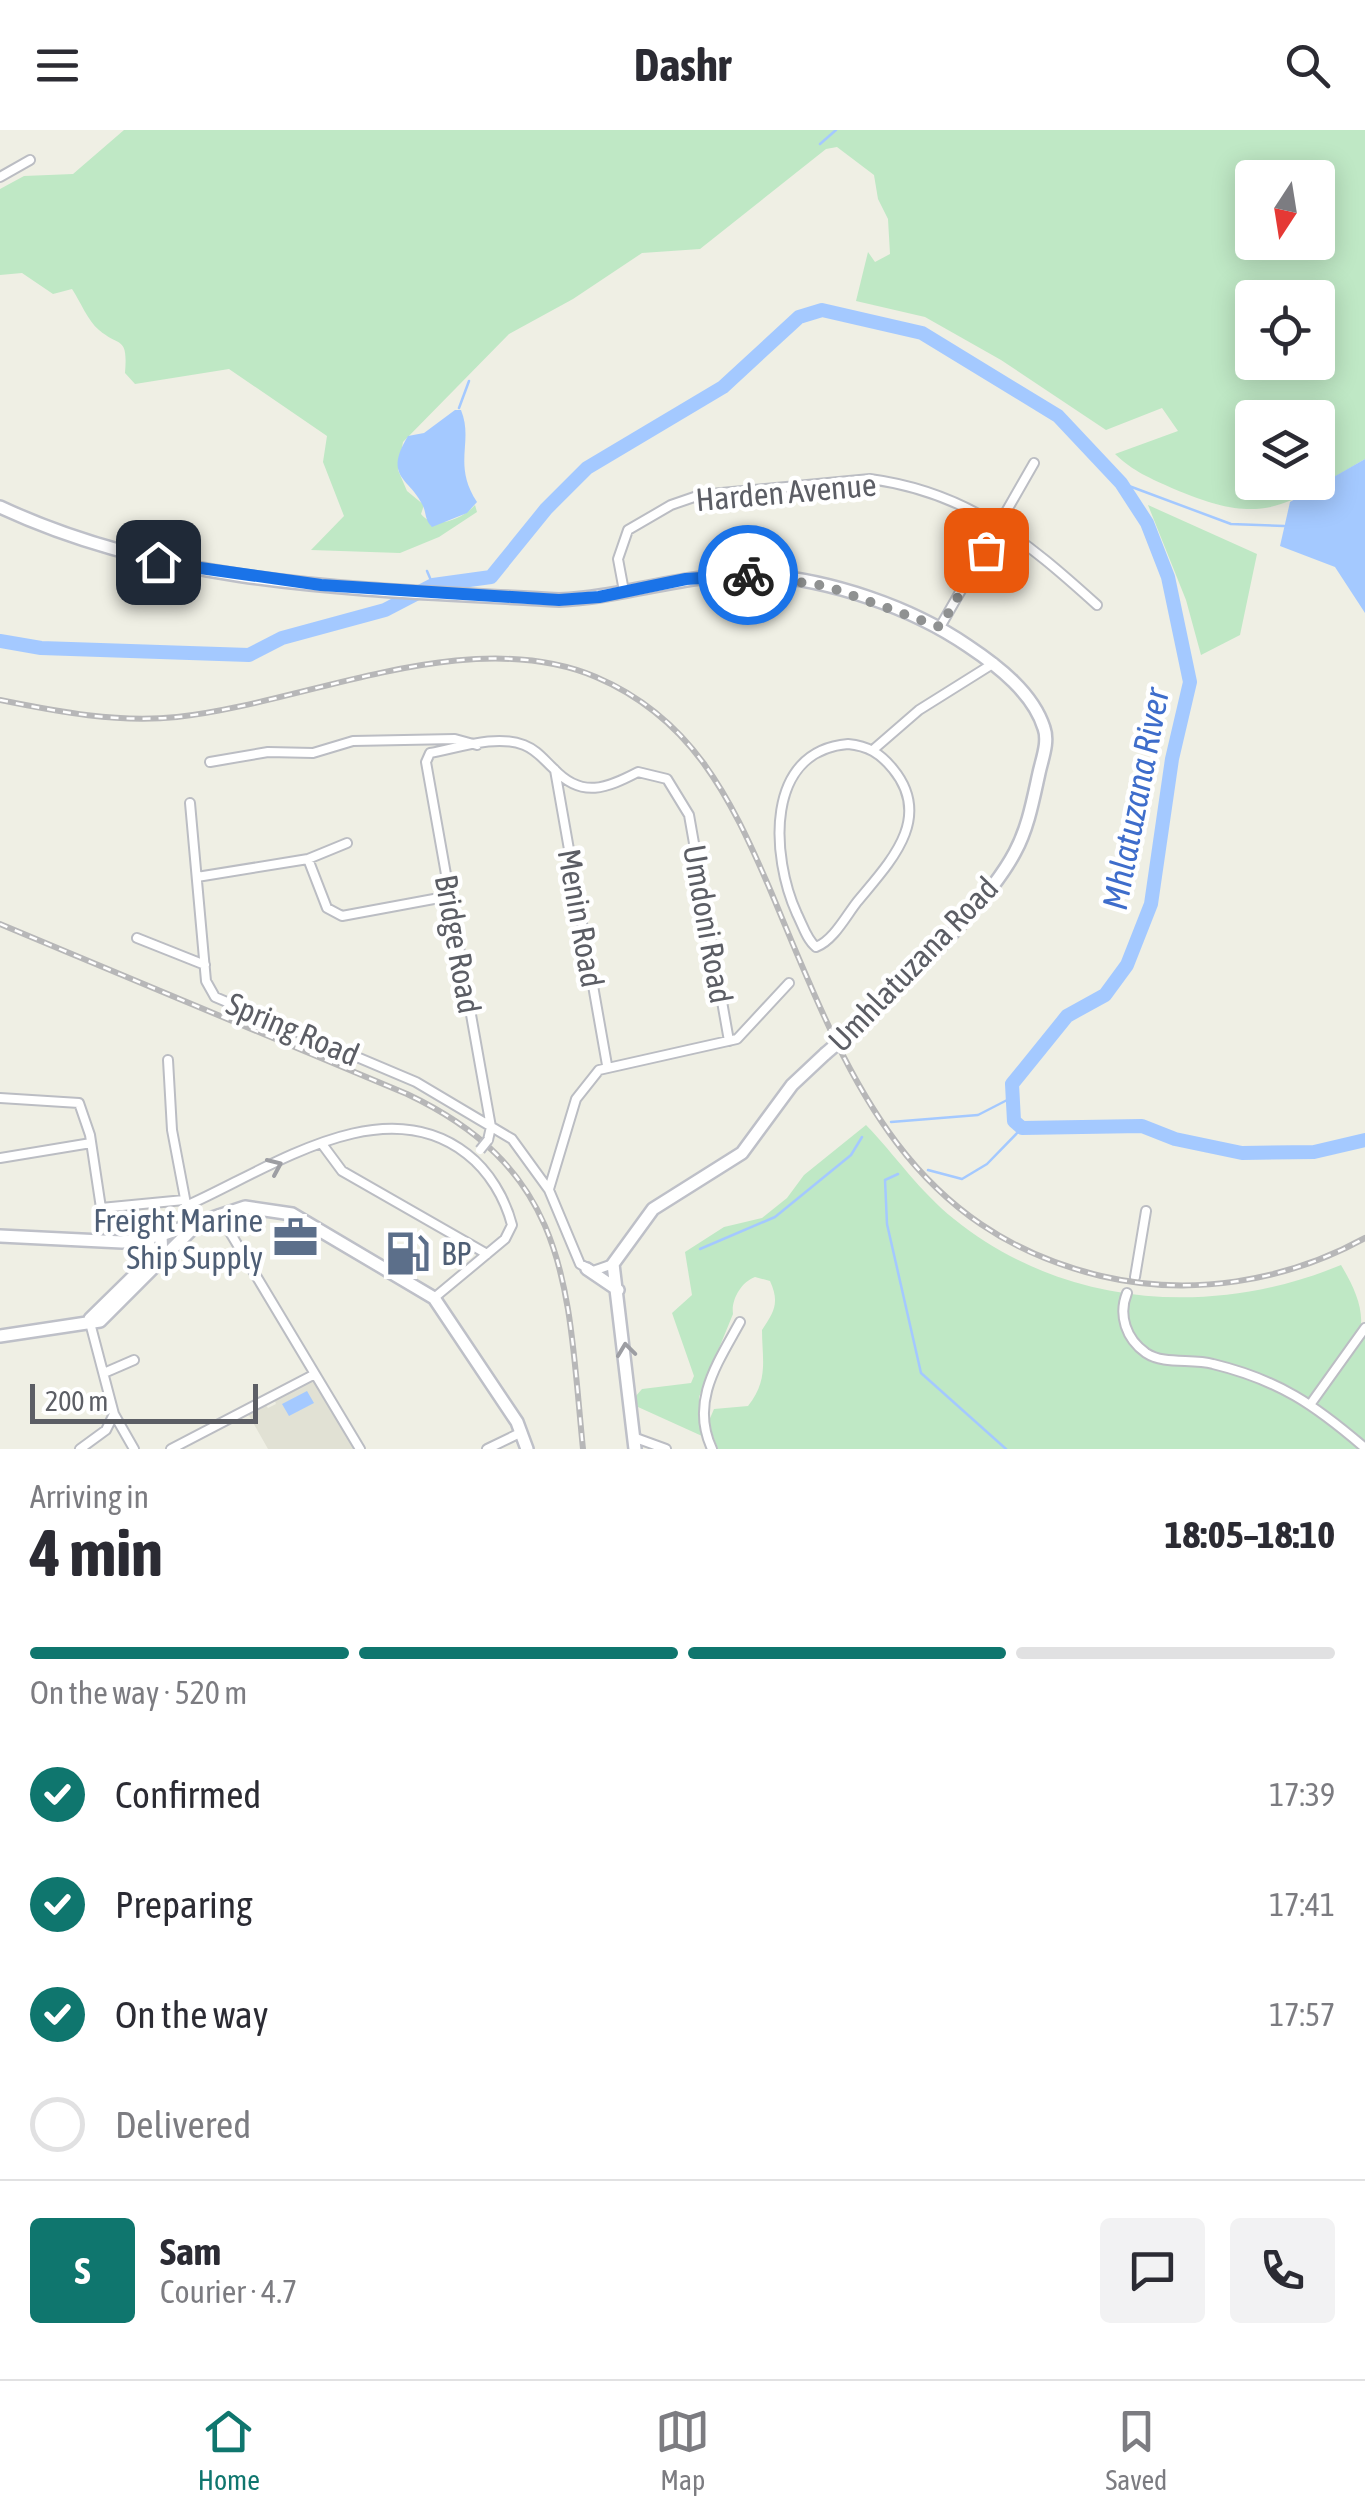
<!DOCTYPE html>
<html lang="en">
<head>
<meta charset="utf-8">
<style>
  body { margin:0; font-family:"Asap Condensed",sans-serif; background:#f2f2f3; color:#2b2b33; height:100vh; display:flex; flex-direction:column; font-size:38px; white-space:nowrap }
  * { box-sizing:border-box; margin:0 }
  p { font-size:32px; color:#7c7c81 }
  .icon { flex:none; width:55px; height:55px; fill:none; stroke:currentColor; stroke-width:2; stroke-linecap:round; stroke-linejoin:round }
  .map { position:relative; height:1319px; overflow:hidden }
  .details { display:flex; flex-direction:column; background:#fff; flex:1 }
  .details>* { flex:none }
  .needle { width:65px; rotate:192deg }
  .fabs { position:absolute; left:1235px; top:30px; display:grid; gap:20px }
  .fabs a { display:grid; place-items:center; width:100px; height:100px; border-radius:10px; background:#fff; box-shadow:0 5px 25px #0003; font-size:50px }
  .scale { position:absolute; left:30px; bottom:25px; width:228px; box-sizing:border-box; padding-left:10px; border:5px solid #5c5e65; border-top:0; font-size:28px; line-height:35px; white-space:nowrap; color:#5c5e65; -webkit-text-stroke:8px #fff; paint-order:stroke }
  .pin { position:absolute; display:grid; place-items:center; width:85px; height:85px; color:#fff; margin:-42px; border-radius:20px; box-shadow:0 5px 15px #0006 }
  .courier { position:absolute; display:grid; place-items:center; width:100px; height:100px; margin:-50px; border:8px solid #1a73e8; border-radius:50%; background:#fff; color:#222; box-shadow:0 2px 12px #0007 }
  .overview em { font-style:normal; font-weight:700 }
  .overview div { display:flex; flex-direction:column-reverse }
  .overview { display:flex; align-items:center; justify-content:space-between; height:170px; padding:0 30px }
  h1 { font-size:65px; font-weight:700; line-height:75px }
  .bar { display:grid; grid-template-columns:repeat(4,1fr); gap:15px 10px; align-content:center; height:120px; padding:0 30px }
  .bar i { height:12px; border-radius:8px; background:#e1e1e2 }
  .bar .selected { background:#0f766e }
  .bar p { grid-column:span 4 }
  .line { display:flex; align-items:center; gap:25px; padding:0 30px; border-top:2px solid #e1e1e2 }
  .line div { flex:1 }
  .round { display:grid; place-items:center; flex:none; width:105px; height:105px; border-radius:10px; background:#f2f2f3 }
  ol { padding:0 30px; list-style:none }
  li { display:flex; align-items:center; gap:30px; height:110px }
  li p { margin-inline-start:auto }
  li .icon { padding:10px; border-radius:50%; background:#0f766e; color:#fff; stroke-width:4 }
  li:last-child { color:#7c7c81 }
  li i { width:55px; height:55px; border:5px solid #e1e1e2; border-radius:50% }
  header { display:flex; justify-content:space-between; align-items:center; height:130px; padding:0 30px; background:#fff; font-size:45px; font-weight:700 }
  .tab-bar { display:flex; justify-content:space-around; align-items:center; height:140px; border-top:2px solid #e1e1e2; background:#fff; font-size:28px; color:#7c7c81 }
  .tab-bar a { display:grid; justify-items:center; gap:5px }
  .tab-bar .selected { color:#0f766e }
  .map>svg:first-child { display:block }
  .education { fill:#e1e1d4 }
  .green { fill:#bfe8c5; fill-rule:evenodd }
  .water { fill:#a4c9ff }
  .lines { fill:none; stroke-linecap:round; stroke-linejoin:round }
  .stream { stroke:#a4c9ff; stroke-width:2.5 }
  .river { stroke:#a4c9ff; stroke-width:14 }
  .street-casing { stroke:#bbbdc3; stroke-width:12 }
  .secondary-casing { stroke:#bec0c8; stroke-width:16 }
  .street { stroke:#fff; stroke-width:8 }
  .secondary { stroke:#fff; stroke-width:11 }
  .rail-casing { stroke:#b7b7b8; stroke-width:6 }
  .rail { stroke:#fff; stroke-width:2.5; stroke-dasharray:8; stroke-linecap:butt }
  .street-bridge-casing { stroke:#bbbdc3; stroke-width:12; stroke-linecap:butt }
  .secondary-bridge-casing { stroke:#bec0c8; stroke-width:16; stroke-linecap:butt }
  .street-bridge { stroke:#fff; stroke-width:8 }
  .secondary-bridge { stroke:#fff; stroke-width:11 }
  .oneway { stroke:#9d9ea3 }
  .done { stroke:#8f9191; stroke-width:10; stroke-dasharray:0 18 }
  .route { stroke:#1a73e8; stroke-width:12 }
  .labels { text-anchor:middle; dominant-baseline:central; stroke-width:9; stroke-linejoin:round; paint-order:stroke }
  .street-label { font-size:32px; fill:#5c5e65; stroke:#fff }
  .service-label { font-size:32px; fill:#4e5e75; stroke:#fff; text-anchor:end }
  .water-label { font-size:35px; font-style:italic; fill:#3e6dcb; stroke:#fff }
</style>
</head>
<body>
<header><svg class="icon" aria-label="menu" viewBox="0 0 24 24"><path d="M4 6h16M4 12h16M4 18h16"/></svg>Dashr<svg class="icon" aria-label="search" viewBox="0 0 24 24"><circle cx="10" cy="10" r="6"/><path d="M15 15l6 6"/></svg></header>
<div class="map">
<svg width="1365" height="1319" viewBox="0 0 1365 1319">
  <rect width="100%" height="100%" fill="#efefe4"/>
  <path class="education" d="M314 1249 355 1319H268L247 1282 264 1273 268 1278 276 1274 274 1268Z"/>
  <path class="green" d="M124 0H1365V329C1284 376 1266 398 1174 359 1150 348 1134 342 1115 324L1178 301 1162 278 1106 300 1001 230 925 187 856 171 868 122 875 132 890 124 888 89 878 69 874 45 837 17 826 19 700 119 642 123 573 169 509 204 403 312 398 340 407 361 424 375 421 384C434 401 463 389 475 375L477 382 439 407 400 423 311 420 344 386 323 332 327 306 229 239 135 254 125 243C128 205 120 218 99 200 88 191 80 171 72 159L53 164 22 143 0 145V59L24 46 73 44ZM1252 48H1318V112H1252ZM1252 168H1318V232H1252ZM1252 288H1318V352H1252Z
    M1148 375 1257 424 1240 505 1201 525 1186 470Z
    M866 995C896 1026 919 1061 954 1089 1064 1178 1213 1188 1341 1135 1353 1155 1365 1179 1360 1201L1365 1205V1319H718L708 1293 714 1279 748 1276C769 1250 762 1229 762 1200 774 1182 780 1173 770 1151L755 1147C741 1152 731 1170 733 1184L699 1267 702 1306 638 1277 635 1267 642 1259 691 1253 694 1246 672 1183 692 1165 685 1122 724 1097 762 1088 787 1068 804 1045Z"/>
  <path class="water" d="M455 280H461C474 312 452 334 477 372L467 383 432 397C424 389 427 383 422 374 409 348 383 347 408 306L424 303Z
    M1365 329V483L1335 437 1280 416 1290 372Z
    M307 1261 314 1273 289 1286 282 1274Z"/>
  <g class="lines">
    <path class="stream" d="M820 14 836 0
      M459 278 469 251
      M1121 353 1231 394 1284 396
      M427 441 433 455
      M891 992 978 985 1013 967
      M928 1040 962 1049 987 1034 1022 998
      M898 1044 885 1050 887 1094 921 1243 1006 1319
      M700 1119 775 1087 851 1025 862 1007"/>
    <path class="river" d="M0 511 41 518 249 525 282 508 385 480 433 455 491 447 546 379 587 338 723 257 799 187 822 180 922 203 1058 286 1121 353 1147 393 1168 447 1190 552 1172 629 1151 774 1127 835 1105 865 1067 886 1012 954 1014 991 1022 998 1142 996 1175 1009 1242 1023 1314 1022 1365 1010"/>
    <defs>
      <path id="street" d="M0 47 30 30
        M624 461 618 429 628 400 671 375 700 365 870 349C968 362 1026 411 1097 475
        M940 497 1034 333
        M848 614C868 616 880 623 893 639 934 689 889 733 857 772 846 786 833 811 816 817 807 810 803 796 797 784 771 727 764 621 848 614Z
        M874 619 919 580 994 533
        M210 632 268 622 313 623 353 611 455 609 477 615
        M555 640 607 935
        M190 673 206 851 215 867 416 952 512 1009 549 1060 580 1134 593 1141 613 1134
        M308 729 327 778 342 786 450 766
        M197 747 308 729 347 713
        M137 808 205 835
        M168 930 172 1000 190 1095
        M0 968 79 973 90 1005 101 1078 184 1070
        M488 1010 491 997 426 632 430 623C458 618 496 604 524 615 537 620 544 630 554 639 582 669 607 658 638 642L667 649 689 685 729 911
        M322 1014 342 1041 487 1124
        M0 1028 91 1013
        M549 1059 576 969 599 940 737 909 789 853
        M186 1076C268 1040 382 957 467 1024 489 1041 505 1068 512 1095L505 1109 434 1168
        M219 1084 360 1319
        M1135 1147 1146 1081
        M1127 1163C1118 1185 1126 1209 1146 1223 1164 1235 1192 1228 1213 1234 1279 1250 1315 1275 1365 1318
        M104 1243 134 1230
        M1312 1272 1365 1198
        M114 1284 134 1319
        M633 1307 666 1319
        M80 1319 106 1300 114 1284 89 1189
        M171 1319 315 1244
        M487 1319 522 1302
        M712 1319C690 1272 717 1234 740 1192"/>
      <path id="secondary" d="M0 377C175 459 369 459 559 470 627 467 692 441 762 445 831 450 911 477 968 516 998 536 1033 563 1044 598 1049 612 1042 629 1039 643 1033 670 1028 698 1015 722 985 779 895 862 846 906
        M0 1106 122 1112 161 1105 245 1077 292 1084 434 1168 517 1292 527 1319
        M162 1129 197 1094
        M587 1139 618 1160
        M90 1189 148 1132 149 1108
        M0 1206 100 1191 162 1129 161 1105
        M635 1319 613 1134 653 1079 742 1023 792 955 825 924"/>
    </defs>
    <use href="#street" class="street-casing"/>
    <use href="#secondary" class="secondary-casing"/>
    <use href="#street" class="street"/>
    <use href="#secondary" class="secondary"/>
    <defs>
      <path id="rail" d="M0 570C59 582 117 593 177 587 307 573 468 493 596 547 692 588 730 667 769 757 842 930 897 1097 1101 1146 1190 1167 1285 1152 1365 1108
        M0 794 407 964C572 1042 567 1159 583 1319"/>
    </defs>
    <use href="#rail" class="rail-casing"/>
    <use href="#rail" class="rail"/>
    <defs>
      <path id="street-bridge" d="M480 1020 488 1010"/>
      <path id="secondary-bridge" d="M825 924 846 906"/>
    </defs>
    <use href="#street-bridge" class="street-bridge-casing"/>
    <use href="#secondary-bridge" class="secondary-bridge-casing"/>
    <use href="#street-bridge" class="street-bridge"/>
    <use href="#secondary-bridge" class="secondary-bridge"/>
  </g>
  <defs><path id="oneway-chevron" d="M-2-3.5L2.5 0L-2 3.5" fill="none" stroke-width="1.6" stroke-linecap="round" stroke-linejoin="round" transform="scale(2.5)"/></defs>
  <g class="oneway">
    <use href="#oneway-chevron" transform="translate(275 1036) rotate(-24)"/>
    <use href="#oneway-chevron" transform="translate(626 1220) rotate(-97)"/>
  </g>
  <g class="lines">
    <path class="done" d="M748 445 826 456 940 497 986 420"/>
    <path class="route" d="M158 432 321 455 559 470 599 467 686 449 748 445"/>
  </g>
  <defs>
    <symbol id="office-bare" viewBox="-9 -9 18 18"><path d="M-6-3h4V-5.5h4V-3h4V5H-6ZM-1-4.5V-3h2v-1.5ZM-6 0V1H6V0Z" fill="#5c6f8a" stroke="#fff" stroke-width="2.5" paint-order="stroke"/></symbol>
    <symbol id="fuel-bare" viewBox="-9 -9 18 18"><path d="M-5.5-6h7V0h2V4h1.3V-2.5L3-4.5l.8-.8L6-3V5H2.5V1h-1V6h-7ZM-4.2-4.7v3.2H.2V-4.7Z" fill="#5c6f8a" stroke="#fff" stroke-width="2.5" paint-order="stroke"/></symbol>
  </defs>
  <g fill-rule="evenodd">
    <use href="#office-bare" x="264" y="1076" width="63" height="63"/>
    <use href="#fuel-bare" x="376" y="1092" width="63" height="63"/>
  </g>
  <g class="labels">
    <g class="street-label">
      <text transform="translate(786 362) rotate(-5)">Harden Avenue</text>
      <text transform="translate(581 788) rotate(80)">Menin Road</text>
      <text transform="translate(708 794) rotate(80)">Umdoni Road</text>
      <text transform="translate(458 814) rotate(80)">Bridge Road</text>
      <text transform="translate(913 834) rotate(-46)">Umhlatuzana Road</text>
      <text transform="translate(293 899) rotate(23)">Spring Road</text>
    </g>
    <g class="service-label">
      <text x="263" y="1090">Freight Marine<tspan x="263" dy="37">Ship Supply</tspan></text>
      <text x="441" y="1123" text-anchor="start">BP</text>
    </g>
    <g class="water-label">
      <text transform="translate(1135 669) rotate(-79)">Mhlatuzana River</text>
    </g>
  </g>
</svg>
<div class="fabs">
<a><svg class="needle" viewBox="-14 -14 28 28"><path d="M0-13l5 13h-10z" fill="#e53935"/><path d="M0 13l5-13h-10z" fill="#7c7c81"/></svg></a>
<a><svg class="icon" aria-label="locate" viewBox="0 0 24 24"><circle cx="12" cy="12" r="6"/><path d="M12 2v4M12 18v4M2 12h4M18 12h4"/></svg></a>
<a><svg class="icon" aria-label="layers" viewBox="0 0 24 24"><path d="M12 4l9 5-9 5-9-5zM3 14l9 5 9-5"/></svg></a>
</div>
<div class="scale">200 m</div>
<div class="pin" style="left:986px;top:420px;background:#ea580c"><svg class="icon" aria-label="bag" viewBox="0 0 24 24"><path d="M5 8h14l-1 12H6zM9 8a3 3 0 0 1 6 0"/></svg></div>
<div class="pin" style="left:158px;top:432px;background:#1f2937"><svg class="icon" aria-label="home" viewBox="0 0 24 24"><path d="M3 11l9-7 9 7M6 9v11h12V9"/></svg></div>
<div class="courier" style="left:748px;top:445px"><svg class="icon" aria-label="bike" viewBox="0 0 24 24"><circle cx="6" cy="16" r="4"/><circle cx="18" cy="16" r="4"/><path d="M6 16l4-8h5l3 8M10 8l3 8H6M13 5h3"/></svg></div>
</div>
<section class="details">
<div class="overview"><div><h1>4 min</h1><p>Arriving in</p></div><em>18:05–18:10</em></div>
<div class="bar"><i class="selected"></i><i class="selected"></i><i class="selected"></i><i></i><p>On the way · 520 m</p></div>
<ol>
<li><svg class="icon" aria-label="check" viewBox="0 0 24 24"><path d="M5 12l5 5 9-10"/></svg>Confirmed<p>17:39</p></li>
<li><svg class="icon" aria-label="check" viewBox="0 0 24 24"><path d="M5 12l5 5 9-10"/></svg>Preparing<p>17:41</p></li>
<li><svg class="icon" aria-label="check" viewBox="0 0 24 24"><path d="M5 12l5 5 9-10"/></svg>On the way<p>17:57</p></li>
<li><i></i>Delivered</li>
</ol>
<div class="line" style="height:180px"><b class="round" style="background:#0f766e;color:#fff">S</b><div><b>Sam</b><p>Courier · 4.7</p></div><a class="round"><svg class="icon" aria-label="chat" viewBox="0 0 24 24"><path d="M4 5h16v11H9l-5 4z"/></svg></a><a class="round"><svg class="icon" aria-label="phone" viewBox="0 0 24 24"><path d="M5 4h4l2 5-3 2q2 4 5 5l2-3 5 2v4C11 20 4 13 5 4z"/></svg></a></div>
</section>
<nav class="tab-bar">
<a class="selected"><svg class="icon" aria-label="home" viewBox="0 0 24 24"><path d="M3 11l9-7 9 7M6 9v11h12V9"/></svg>Home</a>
<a><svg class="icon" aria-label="map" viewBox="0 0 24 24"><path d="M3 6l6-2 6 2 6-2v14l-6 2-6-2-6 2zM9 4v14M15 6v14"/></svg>Map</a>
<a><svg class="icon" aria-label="saved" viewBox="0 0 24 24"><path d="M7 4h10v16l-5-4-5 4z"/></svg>Saved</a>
</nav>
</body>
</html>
